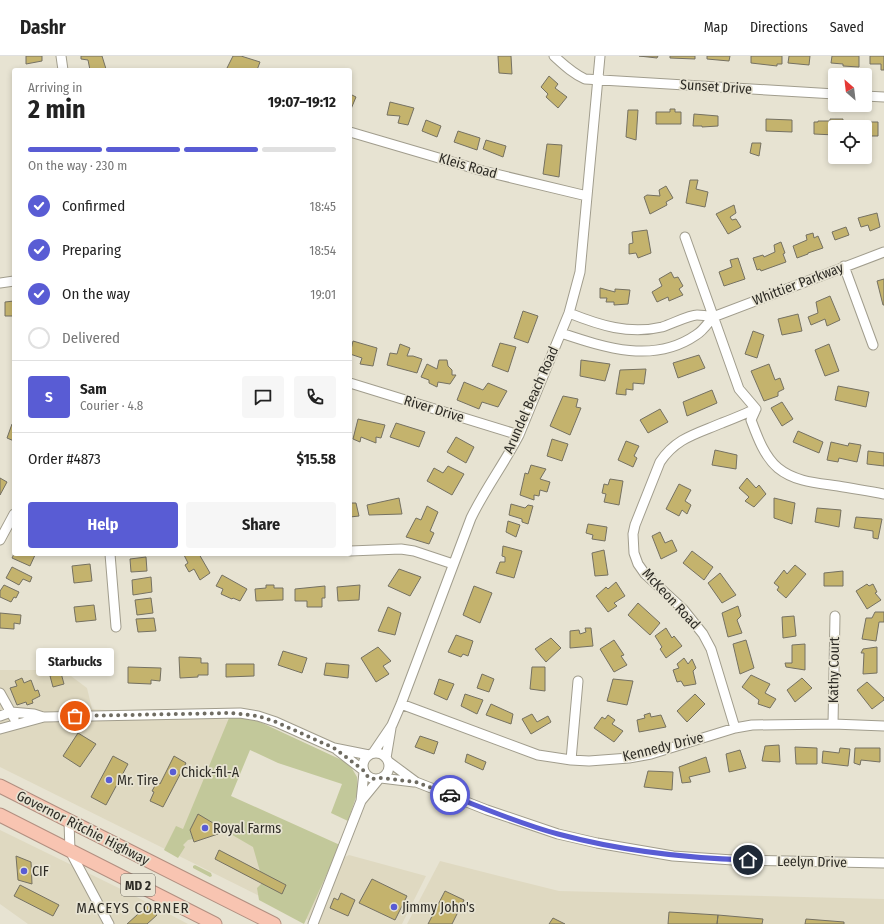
<!DOCTYPE html>
<html lang="en">
<head>
<meta charset="utf-8">
<style>
  body { margin:0; font-family:"Fira Sans Condensed",sans-serif; background:#f6f6f6; color:#222; height:100vh; display:flex; flex-direction:column; font-size:15px; white-space:nowrap }
  * { box-sizing:border-box; margin:0 }
  p { font-size:13px; color:#767676 }
  .icon { flex:none; width:22px; height:22px; fill:none; stroke:currentColor; stroke-width:2; stroke-linecap:round; stroke-linejoin:round }
  .map { position:relative; flex:1; overflow:hidden }
  .drawer { position:absolute; left:12px; top:12px; width:340px; height:488px; display:flex; flex-direction:column; background:#fff; border-radius:4px; box-shadow:0 2px 6px #0003 }
  .drawer>* { flex:none }
  .needle { width:26px; rotate:332deg }
  .tools { position:absolute; left:828px; top:12px; display:grid; gap:8px }
  .tools a { display:grid; place-items:center; width:44px; height:44px; border-radius:4px; background:#fff; box-shadow:0 2px 6px #0003; font-size:20px }
  .pin { position:absolute; display:grid; place-items:center; width:34px; height:34px; color:#fff; margin:-17px; border:2px solid #fff; border-radius:50%; box-shadow:0 1px 4px #0007 }
  .courier { position:absolute; display:grid; place-items:center; width:40px; height:40px; margin:-20px; border:3px solid #595cd4; border-radius:50%; background:#fff; color:#222; box-shadow:0 1px 5px #0007 }
  .bubble { position:absolute; height:28px; border-radius:4px; background:#fff; box-shadow:0 2px 6px #0003; font-size:13px; font-weight:700; line-height:28px; text-align:center }
  .summary em { font-style:normal; font-weight:700 }
  .summary div { display:flex; flex-direction:column-reverse }
  .summary { display:flex; align-items:center; justify-content:space-between; height:68px; padding:0 16px }
  h1 { font-size:26px; font-weight:700; line-height:30px }
  .bar { display:grid; grid-template-columns:repeat(4,1fr); gap:6px 4px; align-content:center; height:48px; padding:0 16px }
  .bar i { height:5px; border-radius:3px; background:#e0e0e0 }
  .bar .active { background:#595cd4 }
  .bar p { grid-column:span 4 }
  .line { display:flex; align-items:center; gap:10px; padding:0 16px; border-top:1px solid #e0e0e0 }
  .line div { flex:1 }
  .round { display:grid; place-items:center; flex:none; width:42px; height:42px; border-radius:4px; background:#f6f6f6 }
  ol { padding:0 16px; list-style:none }
  li { display:flex; align-items:center; gap:12px; height:44px }
  li p { margin-inline-start:auto }
  li .icon { padding:4px; border-radius:50%; background:#595cd4; color:#fff; stroke-width:4 }
  li:last-child { color:#767676 }
  li i { width:22px; height:22px; border:2px solid #e0e0e0; border-radius:50% }
  .button { display:flex; gap:8px; margin-top:auto; padding:8px 16px }
  .button a { flex:1; height:46px; border-radius:4px; background:#595cd4; color:#fff; font-size:16px; font-weight:700; line-height:46px; text-align:center }
  .button a+a { background:#f6f6f6; color:#222 }
  header { display:flex; align-items:center; gap:24px; box-sizing:border-box; height:56px; padding:0 20px; background:#fff; border-bottom:1px solid #e0e0e0 }
  header strong { font-size:19px }
  nav { display:flex; gap:22px; margin-inline-start:auto; font-size:14px }
  .map>svg:first-child { display:block }
  .built { fill:#dfd9c1 }
  .green { fill:#c2c89a }
  .building { fill:#c4b36d; stroke:#757162 }
  .lines { fill:none; stroke-linecap:round; stroke-linejoin:round }
  .minor-casing { stroke:#a19d8d; stroke-width:11 }
  .highway-casing { stroke:#b18f80; stroke-width:15 }
  .minor { stroke:#fff; stroke-width:9 }
  .highway { stroke:#f8c4b1; stroke-width:13 }
  .done { stroke:#6f6c62; stroke-width:4; stroke-dasharray:0 7.2 }
  .route { stroke:#595cd4; stroke-width:5 }
  .poi-dot { fill:#595cd4; stroke:#e7e3d2; stroke-width:1.5 }
  .labels { text-anchor:middle; dominant-baseline:central; stroke-width:3.5; stroke-linejoin:round; paint-order:stroke }
  .shield { fill:#e7e3d2; stroke:#66635a; stroke-width:1 }
  .shield-label { font-size:13px; font-weight:bold; fill:#2e2c26 }
  .street-label { font-size:14px; fill:#2e2c26; stroke:#e7e3d2 }
  .poi-label { font-size:14px; fill:#2e2c26; stroke:#e7e3d2; text-anchor:start }
  .neighbourhood-label { font-size:15px; letter-spacing:1px; fill:#2e2c26; stroke:#e7e3d2 }
</style>
</head>
<body>
<header>
<strong>Dashr</strong>
<nav><a>Map</a><a>Directions</a><a>Saved</a></nav>
</header>
<div class="map">
<svg width="884" height="868" viewBox="0 0 884 868">
  <rect width="100%" height="100%" fill="#e7e3d2"/>
  <path class="built" d="M0 614H63L87 632 92 653 232 664 196 752 317 815 349 799 426 820 402 868H316L0 711Z
    M0 774 133 839 188 868H28L0 848Z
    M440 805 559 835 884 843V868H407Z"/>
  <path class="green" d="M245 659 346 706 350 709 357 721 358 735 348 765 331 757 342 728 278 707 250 694 231 740 340 789 304 868 259 844 257 832 263 826 253 791 198 759 190 774 193 783 188 784 183 789 185 791 178 802 164 794 176 770 183 773 229 662Z
    M195 809 211 817 212 820 210 821 193 812V810Z"/>
  <path class="building" d="M26 0H42V5L26 8Z
    M81 0H102L106 13 90 14 88 4 81 3Z
    M233 0H241L260 6 257 14H232L227 12Z
    M498 0H511L512 18 499 17Z
    M639 0H658L657 2Z
    M670 0H695V3L670 2Z
    M707 0H730L729 5 707 3Z
    M751 0H782V8H777V10L751 7Z
    M789 0H810L809 9 788 7Z
    M832 0H859V11L843 10V8L831 7Z
    M870 0H884V14H881V8H870Z
    M549 20 558 28 555 32 567 41 558 52 546 41 548 38 541 31Z
    M350 38 356 41 351 53 350 52Z
    M390 46 414 52 408 69 398 67 400 60 387 59Z
    M670 53H675V56H681V68H656V56H670Z
    M628 54H638L636 84 626 81Z
    M694 58 718 60V70L702 71V70H693Z
    M766 63 792 64V76L766 75Z
    M830 63H843L842 71H835V79L814 78V66H818V65H830Z
    M426 64 441 70 437 81 422 75Z
    M858 65H862V66H878V80H865V71H858Z
    M458 75 480 82 477 94 454 86Z
    M486 84 506 90 503 101 483 93Z
    M752 87H761L759 100 750 97Z
    M547 88 562 89 559 121 543 118Z
    M690 124H698L696 133 708 136 705 151 686 147Z
    M666 130 673 142 666 146 667 149 650 158 644 141 647 139 660 140 659 134Z
    M734 149 736 157 730 161 732 164 736 163 741 171 728 178 716 158Z
    M877 157 880 171 870 175 868 169 861 171 858 162Z
    M846 171 849 179 835 184 832 176Z
    M647 174 651 197 638 202 636 197 629 198V188L633 187 632 176Z
    M813 177 814 182 818 180 823 192 808 197V198L797 202 793 190 807 184 806 179Z
    M781 186 785 197 783 198 786 206 761 215 760 213 757 214 753 202 763 199 764 201 775 196 774 189Z
    M738 202 745 223 724 230 719 216 732 211 730 204Z
    M671 216 674 222 678 221 683 230 679 233 683 239 669 245 668 241 657 246 652 236 662 230 659 223Z
    M884 223V249H883L877 225Z
    M600 232 615 236V233L630 234 628 248 614 249V246H606L607 242H600Z
    M830 240 840 264 827 270 825 263 811 269 808 261 818 257 816 246Z
    M14 245V260H5V246Z
    M523 255 538 260 528 287 514 282Z
    M798 258 802 275 782 279 778 263Z
    M753 275 764 279 757 302 745 298Z
    M353 285 377 292 373 310 360 308 362 302 350 298Z
    M500 287 516 291 508 316 492 310Z
    M400 288 410 292 407 300H413L422 303 417 317 387 309 390 297 397 298Z
    M829 288 839 315 825 320 815 294Z
    M699 299 705 312 678 322 673 307Z
    M439 304H447L448 310 452 314V319H456L450 328 438 326 437 331 429 327V324L421 321 427 308 437 313Z
    M581 304 610 308 605 325 580 320Z
    M769 308 775 324 780 322 784 333 778 336V340L764 345 751 315Z
    M646 313 644 328 633 327V334L626 333V339L616 338 620 314Z
    M464 326 483 334 488 327 507 335 498 351 482 346 479 353 457 344Z
    M838 330 869 336 866 351 835 344Z
    M712 334 717 347 687 360 683 346Z
    M563 340 578 343 576 351 581 352 570 379 550 370Z
    M782 346 793 363 782 370 771 352Z
    M660 353 668 366 648 377 640 364Z
    M358 363 385 369 381 382 376 381V387L361 381 360 386 353 383Z
    M396 367 425 376 419 391 390 381Z
    M12 368 14 369V385L7 382Z
    M798 375 823 386 819 397 793 386Z
    M456 381 474 391 466 407 447 396Z
    M552 383 568 388 562 405 547 400Z
    M626 385 639 390 634 400 637 402 633 411 618 404Z
    M831 386 848 390 849 387 861 389 857 406 839 402 838 406 827 404Z
    M715 394 737 399 736 413 712 409Z
    M868 395 884 397V410L867 408Z
    M531 409 546 413 540 423 550 426 547 436 540 434 539 440 534 439V444L520 439 525 417 528 418Z
    M448 410 464 418 452 439 427 425 434 412 443 417Z
    M0 422 7 426 0 439Z
    M747 422 756 432 759 429 766 438 754 451 745 445 749 441 739 432Z
    M610 423 623 425 619 449 604 446 606 438 602 437 604 428 608 429Z
    M679 428 691 434 685 445 691 449 687 458 682 454 679 460 666 453Z
    M399 442 402 458 369 459 367 449Z
    M774 442 795 447 792 468 774 462Z
    M350 447H356L359 460 350 461Z
    M511 448 525 452 528 449 533 450 528 468 522 466V463L509 459Z
    M427 450 438 456 430 475 434 477 429 488 406 481 416 462 421 464Z
    M817 452 841 454 839 471 815 466Z
    M856 461 882 463 878 483 873 482V475L854 472Z
    M508 465 520 469 516 481 506 476Z
    M588 468 607 471 605 485 592 483 593 479 586 477Z
    M660 476 665 487 672 484 677 495 661 503 652 480Z
    M503 490 522 495 514 522 496 517 500 506H505V501L502 500Z
    M604 494 608 519 595 520 592 497Z
    M692 495 713 511 704 524 683 507Z
    M14 498H32L35 499 30 510 12 502Z
    M186 498H199L210 517 200 524 194 513 189 516 185 509 188 507 184 499Z
    M146 501 147 515 131 516 130 503Z
    M90 508 92 525 74 527 72 510Z
    M795 509 806 518 786 542 777 534 779 531 774 527 784 514 787 518Z
    M12 511 32 521 30 526 23 523 19 529 6 522Z
    M399 513 421 521 410 540 388 530Z
    M843 515V530H824V517Z
    M720 517 736 539 722 547 708 527Z
    M222 519 247 533 240 545 233 542 232 543 221 538 223 533 216 530Z
    M151 521 152 536 133 539 132 524Z
    M616 526 625 540 614 547 617 550 608 556 596 540 606 531 608 533Z
    M867 528 869 530 873 528 877 536 875 537 881 544 867 553 856 535Z
    M4 529 19 536 16 542 14 541 11 546 0 541V535Z
    M266 529H274V532H283V544L256 545 255 533 266 532Z
    M360 529 359 544 338 545 337 531Z
    M325 530V542H322V551H307V545H295V533Z
    M474 530 492 537 480 567 463 559Z
    M151 542 153 557 137 559 135 544Z
    M638 547 660 567 650 579 628 559Z
    M94 549 96 564 76 566 74 551Z
    M738 550 741 560 737 564 742 577 728 581 722 557Z
    M388 551 401 557 395 579 378 575Z
    M875 556H884V566H879L876 585 862 583 866 562H872Z
    M0 557 21 559 20 568 14 567V573L0 572Z
    M794 560 796 580 783 582 782 561Z
    M154 562 156 575 138 576 136 563Z
    M585 572H591L593 590 570 592V575L579 574 580 578 586 576Z
    M666 572 672 582 674 580 682 590 666 602 660 593 662 591 655 580Z
    M456 579 473 585 468 600 463 598 461 601 448 596Z
    M551 582 561 592 546 606 535 593Z
    M614 584 624 599 621 600 627 609 614 616 600 593Z
    M746 584 754 612 740 618 733 588Z
    M805 588V614L786 611 785 607H792V589Z
    M378 591 391 605 383 610 389 618 376 626 361 602Z
    M877 591V617L863 618 864 597H861L863 593Z
    M283 595 307 602 302 617 278 609Z
    M179 601 201 602V607H208V619H198V621L180 622Z
    M684 602 688 608 692 603 696 612 693 615 696 628 684 630 681 625 677 626 673 614 679 612 677 608Z
    M326 607 349 609 348 622 324 619Z
    M226 608H254V620L226 621Z
    M128 611 161 612 160 625 151 624V628L128 627Z
    M532 611H545V635L530 633Z
    M61 617 64 628 53 631 50 620Z
    M482 618 494 623 489 636 477 632Z
    M751 619 770 628 765 637 776 643 770 652 758 648 759 644 742 631Z
    M22 622 24 627 31 624 35 635 38 634 40 640 32 644 33 647 27 649 26 646 17 649 10 632 17 630 15 625Z
    M802 622 812 632 795 646 787 634Z
    M439 623 454 628 447 644 434 638Z
    M613 623 633 625 627 649 607 645Z
    M867 626 884 642V644L872 653 857 634Z
    M465 638 483 644 477 658 461 650Z
    M695 638 705 648 687 666 677 655Z
    M491 648 513 658 511 668 486 659Z
    M650 657 651 661 661 659 666 671 639 676 637 664 645 662 644 659Z
    M532 658 537 666 548 660 551 666 531 678 522 663Z
    M608 659 615 664 612 668 623 675 614 686 594 672 602 661 605 663Z
    M78 677 96 688 80 711 63 700Z
    M420 680 438 686 434 698 415 691Z
    M779 689 780 706 762 705 765 690Z
    M795 691 817 692V708H796Z
    M840 692 850 693 848 710 822 707 823 695 839 697Z
    M855 692H880V706L861 704 860 709 854 707Z
    M740 694 746 712 729 716 726 698Z
    M467 698 486 706 483 714 465 706Z
    M113 700 128 708 106 749 91 741Z
    M174 700 186 707 163 751 150 745 154 736 152 735 157 726 160 728Z
    M706 701 710 716 689 721 691 726 682 727 679 711Z
    M648 715 673 716 672 734 644 731Z
    M198 758 218 770 221 777 194 786 190 774Z
    M219 794 286 829 282 838 215 803Z
    M16 800 31 806 32 828 18 824Z
    M372 823 407 840 395 864 359 847Z
    M20 829 59 849 53 860 14 840Z
    M445 835 464 844 452 868H428Z
    M341 837 355 844 348 860 330 852 334 842 338 844Z
    M148 849 157 859 147 868H127Z
    M669 856 718 859 717 868H668Z
    M718 859 763 863 762 868H717Z
    M553 862 565 868H549Z
    M806 863 844 866V868H805Z"/>
  <g class="lines">
    <defs>
      <path id="minor" d="M61 0 63 14
        M554 0C564 9 572 17 585 23L835 38
        M865 40 884 41
        M350 76 483 115 587 140
        M685 181 739 333 756 353 751 364C757 380 764 400 778 412 795 426 818 427 838 430 854 433 869 435 884 438
        M844 210 873 289
        M0 227 14 225
        M569 257C599 269 629 279 662 271 672 268 689 259 697 259 702 259 708 260 713 261
        M561 277C606 292 654 308 696 279 703 275 708 267 713 261L884 196
        M350 327 519 379
        M0 484 14 458
        M350 495 401 493 414 495 453 508
        M110 498 116 571
        M0 637 14 662
        M401 648 538 699 571 704 589 705 629 702 651 698 735 672 752 669 833 668 884 670
        M0 660 11 656 34 658 43 661
        M833 668 835 560
        M735 672 711 593 703 578 683 553 645 518 638 508 634 497 633 478 635 469 660 406C676 382 696 378 722 367 733 363 744 358 756 353
        M0 673 44 661 240 657 258 660 276 666 334 692 369 699
        M337 694 363 714
        M363 710a13 13 0 1 1 26 0a13 13 0 1 1-26 0Z
        M373 697 392 669 401 648 471 462C485 433 504 408 519 379L569 257 580 216 600 0
        M386 702 391 672
        M571 704 578 625
        M389 706 416 726 487 754 558 778 597 787 673 800 733 804 884 807
        M381 722 414 726
        M361 745 379 723
        M69 765 70 795 109 868
        M313 868 361 745 364 716"/>
      <path id="highway" d="M0 730 274 868
        M0 759 215 868"/>
    </defs>
    <use href="#minor" class="minor-casing"/>
    <use href="#highway" class="highway-casing"/>
    <use href="#minor" class="minor"/>
    <use href="#highway" class="highway"/>
  </g>
  <g class="lines">
    <path class="done" d="M75 660 232 657 258 660 276 666 334 692 363 714 366 719 372 723 381 722 416 726 450 739"/>
    <path class="route" d="M450 739C485 753 521 768 558 778 621 795 684 802 748 804"/>
  </g>
  <g class="poi-dot">
    <circle cx="173" cy="716" r="4"/>
    <circle cx="109" cy="724" r="4"/>
    <circle cx="205" cy="772" r="4"/>
    <circle cx="24" cy="815" r="4"/>
    <circle cx="394" cy="851" r="4"/>
  </g>
  <g class="labels">
    <rect class="shield" x="121" y="818" width="34" height="22" rx="3"/>
    <g class="shield-label">
      <text x="138" y="829">MD 2</text>
    </g>
    <g class="street-label">
      <text transform="translate(716 31) rotate(4)">Sunset Drive</text>
      <text transform="translate(468 110) rotate(16)">Kleis Road</text>
      <text transform="translate(798 228) rotate(-21)">Whittier Parkway</text>
      <text transform="translate(531 344) rotate(-66)">Arundel Beach Road</text>
      <text transform="translate(434 353) rotate(17)">River Drive</text>
      <text transform="translate(671 543) rotate(47)">McKeon Road</text>
      <text transform="translate(834 614) rotate(-89)">Kathy Court</text>
      <text transform="translate(663 691) rotate(-14)">Kennedy Drive</text>
      <text transform="translate(83 772) rotate(27)">Governor Ritchie Highway</text>
      <text transform="translate(812 806) rotate(1)">Leelyn Drive</text>
    </g>
    <g class="poi-label">
      <text x="181" y="716">Chick-fil-A</text>
      <text x="117" y="724">Mr. Tire</text>
      <text x="213" y="772">Royal Farms</text>
      <text x="32" y="815">CIF</text>
      <text x="402" y="851">Jimmy John's</text>
    </g>
    <g class="neighbourhood-label">
      <text x="133" y="852">MACEYS CORNER</text>
    </g>
  </g>
</svg>
<div class="tools">
<a><svg class="needle" viewBox="-14 -14 28 28"><path d="M0-13l5 13h-10z" fill="#e53935"/><path d="M0 13l5-13h-10z" fill="#767676"/></svg></a>
<a><svg class="icon" aria-label="locate" viewBox="0 0 24 24"><circle cx="12" cy="12" r="6"/><path d="M12 2v4M12 18v4M2 12h4M18 12h4"/></svg></a>
</div>
<div class="pin" style="left:75px;top:660px;background:#ea580c"><svg class="icon" aria-label="bag" viewBox="0 0 24 24"><path d="M5 8h14l-1 12H6zM9 8a3 3 0 0 1 6 0"/></svg></div>
<div class="pin" style="left:748px;top:804px;background:#1f2937"><svg class="icon" aria-label="home" viewBox="0 0 24 24"><path d="M3 11l9-7 9 7M6 9v11h12V9"/></svg></div>
<div class="courier" style="left:450px;top:739px"><svg class="icon" aria-label="car" viewBox="0 0 24 24"><path d="M5 17H2v-5l4-1 3-4h7l3 4 3 1v5h-3M9 17h6M6 11h13"/><circle cx="7" cy="17" r="2"/><circle cx="17" cy="17" r="2"/></svg></div>
<div class="bubble" style="left:36px;top:592px;width:78px">Starbucks</div>
<section class="drawer">
<div class="summary"><div><h1>2 min</h1><p>Arriving in</p></div><em>19:07–19:12</em></div>
<div class="bar"><i class="active"></i><i class="active"></i><i class="active"></i><i></i><p>On the way · 230 m</p></div>
<ol>
<li><svg class="icon" aria-label="check" viewBox="0 0 24 24"><path d="M5 12l5 5 9-10"/></svg>Confirmed<p>18:45</p></li>
<li><svg class="icon" aria-label="check" viewBox="0 0 24 24"><path d="M5 12l5 5 9-10"/></svg>Preparing<p>18:54</p></li>
<li><svg class="icon" aria-label="check" viewBox="0 0 24 24"><path d="M5 12l5 5 9-10"/></svg>On the way<p>19:01</p></li>
<li><i></i>Delivered</li>
</ol>
<div class="line" style="height:72px"><b class="round" style="background:#595cd4;color:#fff">S</b><div><b>Sam</b><p>Courier · 4.8</p></div><a class="round"><svg class="icon" aria-label="chat" viewBox="0 0 24 24"><path d="M4 5h16v11H9l-5 4z"/></svg></a><a class="round"><svg class="icon" aria-label="phone" viewBox="0 0 24 24"><path d="M5 4h4l2 5-3 2q2 4 5 5l2-3 5 2v4C11 20 4 13 5 4z"/></svg></a></div>
<div class="line" style="height:52px"><div>Order #4873</div><b>$15.58</b></div>
<div class="button"><a>Help</a><a>Share</a></div>
</section>
</div>
</body>
</html>
